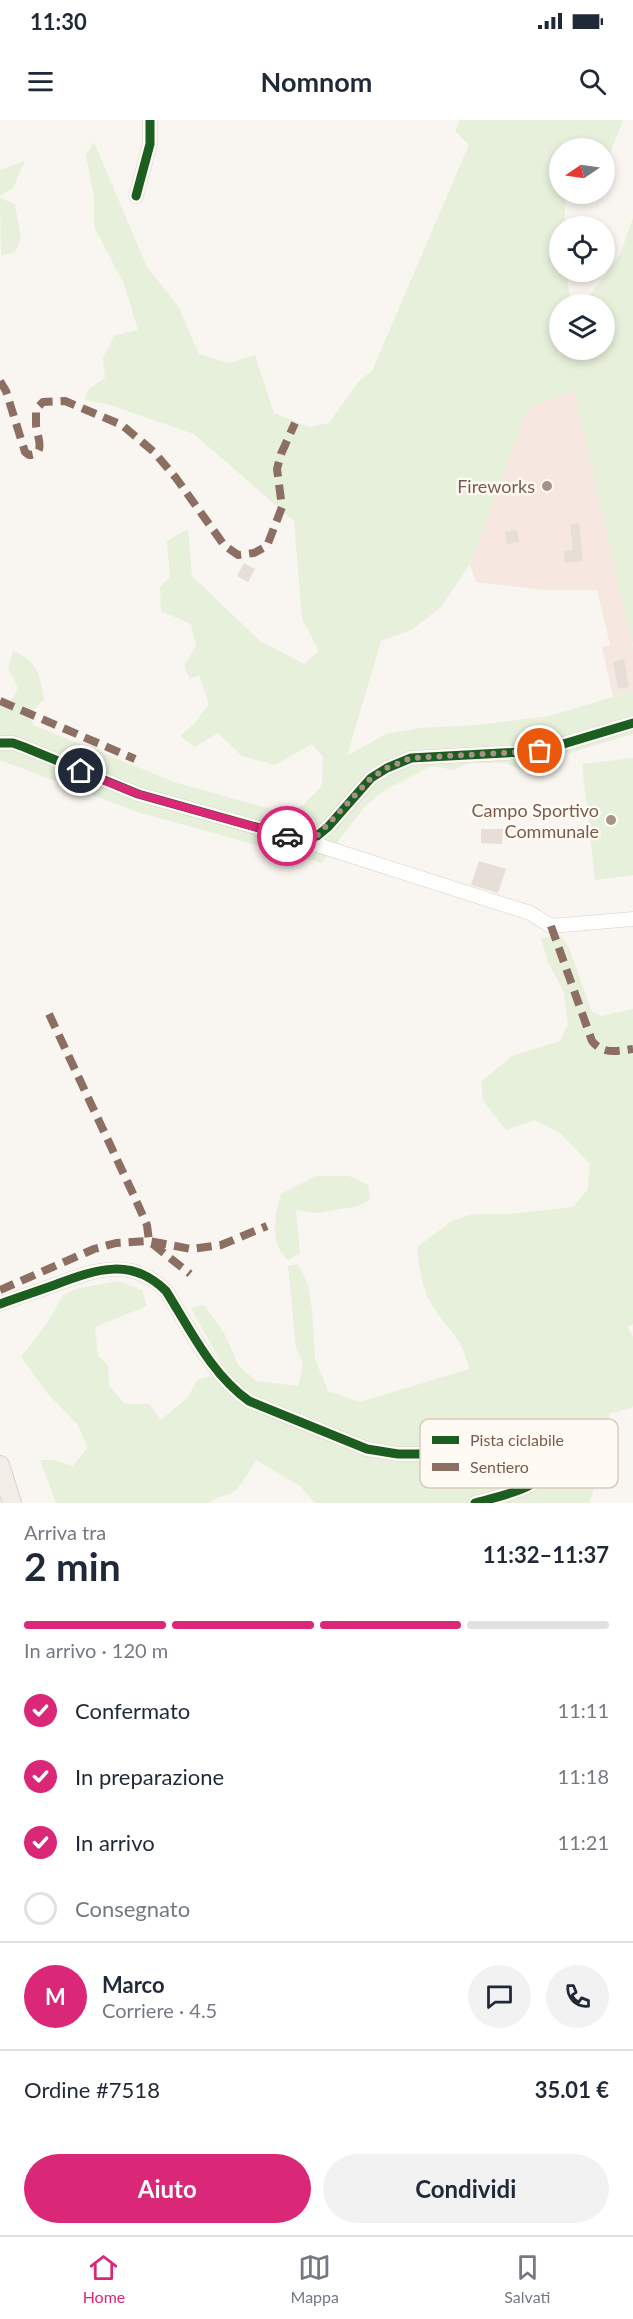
<!DOCTYPE html>
<html lang="it">
<head>
<meta charset="utf-8">
<style>
  body { margin:0; font-family:Lato,sans-serif; background:#f2f2f3; color:#1f2937; height:100vh; display:flex; flex-direction:column; font-size:22px; white-space:nowrap }
  * { box-sizing:border-box; margin:0 }
  p { font-size:20px; color:#747a83 }
  .icon { flex:none; width:33px; height:33px; fill:none; stroke:currentColor; stroke-width:2; stroke-linecap:round; stroke-linejoin:round }
  .map { position:relative; height:1383px; overflow:hidden }
  .sheet { display:flex; flex-direction:column; background:#fff; flex:1 }
  .sheet>* { flex:none }
  .needle { width:39px; rotate:257deg }
  .controls { position:absolute; left:549px; top:18px; display:grid; gap:12px }
  .controls a { display:grid; place-items:center; width:66px; height:66px; border-radius:50%; background:#fff; box-shadow:0 3px 9px #0003; font-size:30px }
  .pin { position:absolute; display:grid; place-items:center; width:51px; height:51px; color:#fff; margin:-26px; border:3px solid #fff; border-radius:50%; box-shadow:0 2px 6px #0007 }
  .courier { position:absolute; display:grid; place-items:center; width:60px; height:60px; margin:-30px; border:4px solid #db2777; border-radius:50%; background:#fff; color:#222; box-shadow:0 2px 8px #0007 }
  .head em { font-style:normal; font-weight:700 }
  .head div { display:flex; flex-direction:column-reverse }
  .head { display:flex; align-items:center; justify-content:space-between; height:102px; padding:0 24px }
  h1 { font-size:39px; font-weight:700; line-height:45px }
  .bar { display:grid; grid-template-columns:repeat(4,1fr); gap:9px 6px; align-content:center; height:72px; padding:0 24px }
  .bar i { height:8px; border-radius:4px; background:#e0e1e3 }
  .bar .current { background:#db2777 }
  .bar p { grid-column:span 4 }
  .line { display:flex; align-items:center; gap:15px; padding:0 24px; border-top:2px solid #e0e1e3 }
  .line div { flex:1 }
  .round { display:grid; place-items:center; flex:none; width:63px; height:63px; border-radius:32px; background:#f2f2f3 }
  ol { padding:0 24px; list-style:none }
  li { display:flex; align-items:center; gap:18px; height:66px }
  li p { margin-inline-start:auto }
  li .icon { padding:6px; border-radius:50%; background:#db2777; color:#fff; stroke-width:4 }
  li:last-child { color:#747a83 }
  li i { width:33px; height:33px; border:3px solid #e0e1e3; border-radius:50% }
  .primary-button { display:flex; gap:12px; margin-top:auto; padding:12px 24px }
  .primary-button a { flex:1; height:69px; border-radius:36px; background:#db2777; color:#fff; font-size:24px; font-weight:700; line-height:69px; text-align:center }
  .primary-button a+a { background:#f2f2f3; color:#1f2937 }
  .status { display:flex; justify-content:space-between; align-items:center; height:42px; padding:0 30px; background:#fff; direction:ltr }
  .status svg { height:16px; fill:currentColor }
  header { display:flex; justify-content:space-between; align-items:center; height:78px; padding:0 24px; background:#fff; font-size:27px; font-weight:700 }
  .tabs { display:flex; justify-content:space-around; align-items:center; height:84px; border-top:2px solid #e0e1e3; background:#fff; font-size:16px; color:#747a83 }
  .tabs a { display:grid; justify-items:center; gap:3px }
  .tabs .current { color:#db2777 }
  .map>svg:first-child { display:block }
  .commercial { fill:#f6e8e1 }
  .green { fill:#e7f0db }
  .building { fill:#e6ded7 }
  .lines { fill:none; stroke-linecap:round; stroke-linejoin:round }
  .minor-casing { stroke:#d7d1cb; stroke-width:15 }
  .major-casing { stroke:#dad1cc; stroke-width:20 }
  .minor { stroke:#fefefd; stroke-width:14 }
  .major { stroke:#f3eee8; stroke-width:18 }
  .quiet { stroke:#8d6e63; stroke-width:8; stroke-dasharray:15 8; stroke-linecap:butt }
  .cycleway-casing { stroke:#fffaf3; stroke-width:13 }
  .cycleway { stroke:#1b5e20; stroke-width:9 }
  .done { stroke:#a69286; stroke-width:6; stroke-dasharray:0 10.8 }
  .route { stroke:#db2777; stroke-width:8 }
  .poi-dot { fill:#a69286; stroke:#fffaf3; stroke-width:2 }
  .labels { text-anchor:middle; dominant-baseline:central; stroke-width:5; stroke-linejoin:round; paint-order:stroke }
  .poi-label { font-size:18px; fill:#7a5c4d; stroke:#fffaf3; text-anchor:end }
  .key { fill:#fffaf3; stroke:#d7cbc1; stroke-width:1.5 }
  .key-label { font-size:16px; fill:#7a5c4d }
</style>
</head>
<body>
<div class="status"><b>11:30</b><svg viewBox="0 0 49 12"><path d="M0 12V9h3v3zM5 12V6h3v6zM10 12V3h3v9zM15 12V0h3v12zM26 1h20v11H26zM47 4h2v5h-2z"/></svg></div>
<header><svg class="icon" aria-label="menu" viewBox="0 0 24 24"><path d="M4 6h16M4 12h16M4 18h16"/></svg>Nomnom<svg class="icon" aria-label="search" viewBox="0 0 24 24"><circle cx="10" cy="10" r="6"/><path d="M15 15l6 6"/></svg></header>
<div class="map">
<svg width="633" height="1383" viewBox="0 0 633 1383">
  <rect width="100%" height="100%" fill="#f9f5f0"/>
  <path class="commercial" d="M575 270 633 527V571L613 577 602 527 610 525 597 470H545L476 462 470 444 527 289Z"/>
  <path class="green" d="M460 0H623L605 46 604 28H560V74H566L564 106H560V152H566L571 184H560V230H604V184H583L620 135 633 98V527L574 270 527 289 470 444 441 487 413 509 381 521 347 636 386 614 420 608 478 605 549 596 633 571V614L557 637 526 652 506 643H468L454 650 432 646 385 670 365 686 322 743 137 692 0 640V586L7 587 18 569 8 548 13 531C37 540 40 555 44 579L31 593 33 605 177 663 286 693 303 685 322 666 323 637 312 624 275 645 242 636 218 613 195 627 180 616 195 603 209 584 199 555 190 559 184 546 196 526 191 504 161 491 160 467 170 457 167 421 188 409 192 456 260 521 304 544 319 531 302 499 294 401 194 314 107 284 84 280 89 269 105 258 103 238 115 215 138 210 124 164 94 107V77L86 35 94 22 147 147 178 186 199 234 229 243 255 235 274 293 309 307 329 303 359 261 372 251 469 25 455 11Z
    M25 41 13 68 0 76V50Z
    M0 78 15 84 21 119 15 132 1 136Z
    M633 638V755L595 760 582 644Z
    M560 815 568 826 592 892 601 896 633 889V1204L628 1207 633 1217V1286L629 1289 610 1293 604 1316 609 1322 589 1383H315L300 1366 256 1340C249 1350 243 1366 232 1373 224 1377 215 1376 210 1383H56L40 1340H54L73 1346 88 1327 77 1304 48 1274 21 1237 47 1203 63 1175 76 1169 118 1161 142 1170 147 1186 95 1207 98 1236 108 1245 109 1266 125 1284H149L161 1300 188 1277 197 1260 226 1251 191 1188 204 1185 224 1213 239 1246 256 1261 298 1266 303 1243 296 1228 288 1146 298 1144 308 1165 312 1190 315 1239 328 1271 360 1282 469 1249C463 1216 444 1208 430 1181 421 1165 419 1145 417 1127L452 1101 473 1094H511L573 1087 588 1069 590 1044 560 1013 535 1000 506 1010 483 981 481 962 512 936 560 921 568 905 564 872 548 842 541 818Z
    M316 1056H349L368 1065 370 1080 359 1086 317 1093 296 1090 300 1133 288 1140C268 1122 275 1096 281 1074Z"/>
  <path class="building" d="M579 403 583 441 565 443 564 431 573 430 570 404Z
    M517 410 519 422 507 424 505 412Z
    M244 443 255 449 248 462 237 456Z
    M624 539 629 567 618 569 613 542Z
    M481 709H503L502 724 481 723Z
    M479 741 506 749 498 773 471 765Z"/>
  <g class="lines">
    <defs>
      <path id="minor" d="M136 76 150 24V0
        M0 623H13L24 627 138 674 302 720 530 793 551 806 633 799
        M302 720 317 716 328 707 371 658 387 648 411 638 540 631 633 603
        M0 1184C19 1177 38 1171 57 1164 97 1149 132 1137 166 1171 190 1209 211 1254 249 1281L367 1329 398 1334H434L526 1318C537 1322 546 1327 548 1340 553 1367 495 1377 475 1383"/>
      <path id="major" d="M0 1345 12 1383"/>
    </defs>
    <use href="#minor" class="minor-casing"/>
    <use href="#major" class="major-casing"/>
    <use href="#minor" class="minor"/>
    <use href="#major" class="major"/>
    <path class="quiet" d="M0 261 6 271 25 332 29 335C47 334 37 317 36 305 36 300 36 294 36 289L43 282 65 281 122 305 154 332 176 358 224 425 238 435 254 433 267 426 282 387 277 349 281 334 295 303
      M0 581 135 639
      M551 806 592 921C603 935 617 931 633 929
      M49 894 135 1078 147 1105 149 1121 190 1154
      M0 1170 94 1129 116 1123 149 1121 191 1129 221 1125 267 1106"/>
    <defs>
      <path id="cycleway" d="M136 76 150 24V0
        M0 623H13L24 627 138 674 302 720 317 716 328 707 371 658 387 648 411 638 540 631 633 603
        M0 1184C19 1177 38 1171 57 1164 97 1149 132 1137 166 1171 190 1209 211 1254 249 1281L367 1329 398 1334H434L526 1318C537 1322 546 1327 548 1340 553 1367 495 1377 475 1383"/>
    </defs>
    <use href="#cycleway" class="cycleway-casing"/>
    <use href="#cycleway" class="cycleway"/>
  </g>
  <g class="lines">
    <path class="done" d="M287 716 302 720 317 716 371 658 387 648 411 638 540 631"/>
    <path class="route" d="M81 651 138 674 287 716"/>
  </g>
  <g class="poi-dot">
    <circle cx="547" cy="366" r="6"/>
    <circle cx="611" cy="700" r="6"/>
  </g>
  <g class="labels">
    <g class="poi-label">
      <text x="535" y="366">Fireworks</text>
      <text x="599" y="690">Campo Sportivo<tspan x="599" dy="21">Communale</tspan></text>
    </g>
  </g>
  <rect x="420" y="1299" width="198" height="69" rx="9" class="key"/>
  <rect x="432" y="1316" width="27" height="8" fill="#1b5e20"/>
  <rect x="432" y="1343" width="27" height="8" fill="#8d6e63"/>
  <g class="key-label">
    <text x="470" y="1326">Pista ciclabile</text>
    <text x="470" y="1353">Sentiero</text>
  </g>
</svg>
<div class="controls">
<a><svg class="needle" viewBox="-14 -14 28 28"><path d="M0-13l5 13h-10z" fill="#e53935"/><path d="M0 13l5-13h-10z" fill="#747a83"/></svg></a>
<a><svg class="icon" aria-label="locate" viewBox="0 0 24 24"><circle cx="12" cy="12" r="6"/><path d="M12 2v4M12 18v4M2 12h4M18 12h4"/></svg></a>
<a><svg class="icon" aria-label="layers" viewBox="0 0 24 24"><path d="M12 4l9 5-9 5-9-5zM3 14l9 5 9-5"/></svg></a>
</div>
<div class="pin" style="left:540px;top:631px;background:#ea580c"><svg class="icon" aria-label="bag" viewBox="0 0 24 24"><path d="M5 8h14l-1 12H6zM9 8a3 3 0 0 1 6 0"/></svg></div>
<div class="pin" style="left:81px;top:651px;background:#1f2937"><svg class="icon" aria-label="home" viewBox="0 0 24 24"><path d="M3 11l9-7 9 7M6 9v11h12V9"/></svg></div>
<div class="courier" style="left:287px;top:716px"><svg class="icon" aria-label="car" viewBox="0 0 24 24"><path d="M5 17H2v-5l4-1 3-4h7l3 4 3 1v5h-3M9 17h6M6 11h13"/><circle cx="7" cy="17" r="2"/><circle cx="17" cy="17" r="2"/></svg></div>
</div>
<section class="sheet">
<div class="head"><div><h1>2 min</h1><p>Arriva tra</p></div><em>11:32–11:37</em></div>
<div class="bar"><i class="current"></i><i class="current"></i><i class="current"></i><i></i><p>In arrivo · 120 m</p></div>
<ol>
<li><svg class="icon" aria-label="check" viewBox="0 0 24 24"><path d="M5 12l5 5 9-10"/></svg>Confermato<p>11:11</p></li>
<li><svg class="icon" aria-label="check" viewBox="0 0 24 24"><path d="M5 12l5 5 9-10"/></svg>In preparazione<p>11:18</p></li>
<li><svg class="icon" aria-label="check" viewBox="0 0 24 24"><path d="M5 12l5 5 9-10"/></svg>In arrivo<p>11:21</p></li>
<li><i></i>Consegnato</li>
</ol>
<div class="line" style="height:108px"><b class="round" style="background:#db2777;color:#fff">M</b><div><b>Marco</b><p>Corriere · 4.5</p></div><a class="round"><svg class="icon" aria-label="chat" viewBox="0 0 24 24"><path d="M4 5h16v11H9l-5 4z"/></svg></a><a class="round"><svg class="icon" aria-label="phone" viewBox="0 0 24 24"><path d="M5 4h4l2 5-3 2q2 4 5 5l2-3 5 2v4C11 20 4 13 5 4z"/></svg></a></div>
<div class="line" style="height:78px"><div>Ordine #7518</div><b>35.01 €</b></div>
<div class="primary-button"><a>Aiuto</a><a>Condividi</a></div>
</section>
<nav class="tabs">
<a class="current"><svg class="icon" aria-label="home" viewBox="0 0 24 24"><path d="M3 11l9-7 9 7M6 9v11h12V9"/></svg>Home</a>
<a><svg class="icon" aria-label="map" viewBox="0 0 24 24"><path d="M3 6l6-2 6 2 6-2v14l-6 2-6-2-6 2zM9 4v14M15 6v14"/></svg>Mappa</a>
<a><svg class="icon" aria-label="saved" viewBox="0 0 24 24"><path d="M7 4h10v16l-5-4-5 4z"/></svg>Salvati</a>
</nav>
</body>
</html>
